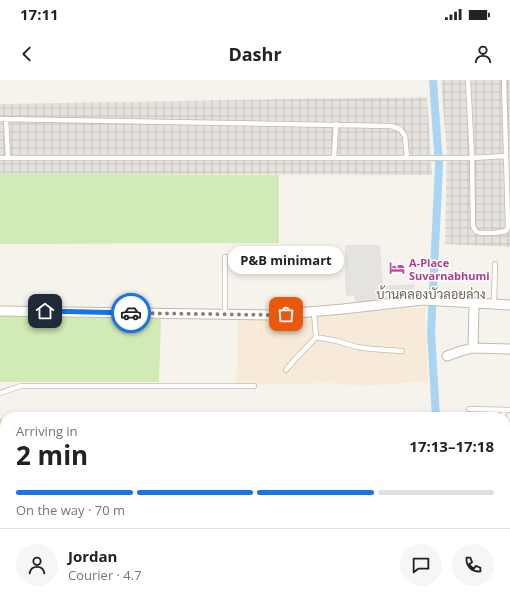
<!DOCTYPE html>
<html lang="en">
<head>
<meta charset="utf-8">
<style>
  body { margin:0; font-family:"Open Sans",Sarabun,sans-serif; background:#f6f6f6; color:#222; height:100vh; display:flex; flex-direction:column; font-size:15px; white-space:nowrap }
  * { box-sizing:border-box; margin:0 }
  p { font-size:13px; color:#767676 }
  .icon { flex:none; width:22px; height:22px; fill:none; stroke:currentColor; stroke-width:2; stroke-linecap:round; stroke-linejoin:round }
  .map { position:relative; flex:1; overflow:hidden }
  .panel { position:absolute; left:0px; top:332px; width:510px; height:196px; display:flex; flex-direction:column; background:#fff; border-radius:16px 16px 0 0; box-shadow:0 2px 6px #0003 }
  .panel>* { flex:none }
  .pin { position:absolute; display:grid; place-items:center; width:34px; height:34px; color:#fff; margin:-17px; border-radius:8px; box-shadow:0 2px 6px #0006 }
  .courier { position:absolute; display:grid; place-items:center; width:40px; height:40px; margin:-20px; border:3px solid #1a73e8; border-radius:50%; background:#fff; color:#222; box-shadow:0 1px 5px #0007 }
  .bubble { position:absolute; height:28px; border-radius:14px; background:#fff; box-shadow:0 2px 6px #0003; font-size:13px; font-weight:700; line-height:28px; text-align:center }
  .headline em { font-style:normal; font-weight:700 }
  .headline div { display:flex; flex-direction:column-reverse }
  .headline { display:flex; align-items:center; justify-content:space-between; height:68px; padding:0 16px }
  h1 { font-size:26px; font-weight:700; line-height:30px }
  .bar { display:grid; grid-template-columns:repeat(4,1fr); gap:6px 4px; align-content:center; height:48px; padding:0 16px }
  .bar i { height:5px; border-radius:3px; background:#e0e0e0 }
  .bar .current { background:#1a73e8 }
  .bar p { grid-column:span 4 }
  .line { display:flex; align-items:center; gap:10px; padding:0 16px; border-top:1px solid #e0e0e0 }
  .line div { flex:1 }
  .round { display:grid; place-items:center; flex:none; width:42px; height:42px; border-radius:21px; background:#f6f6f6 }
  .status { display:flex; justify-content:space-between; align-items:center; height:28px; padding:0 20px; background:#fff; direction:ltr }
  .status svg { height:11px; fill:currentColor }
  header { display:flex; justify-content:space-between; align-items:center; height:52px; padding:0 16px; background:#fff; font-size:18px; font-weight:700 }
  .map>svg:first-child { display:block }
  .commercial { fill:#f7ead8 }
  .industrial { fill:url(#industrial-grid) }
  .grass { fill:#d2eab5 }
  .parking { fill:#e5e3e0 }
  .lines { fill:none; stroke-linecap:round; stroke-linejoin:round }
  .canal { stroke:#a9d4f2; stroke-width:8 }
  .service-casing { stroke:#c2bbae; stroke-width:6 }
  .minor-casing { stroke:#c2bbae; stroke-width:11 }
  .service { stroke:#fff; stroke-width:4.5 }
  .minor { stroke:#fff; stroke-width:9 }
  .done { stroke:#878178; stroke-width:4; stroke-dasharray:0 7.2 }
  .route { stroke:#1a73e8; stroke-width:5 }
  .labels { text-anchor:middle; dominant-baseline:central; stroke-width:3; stroke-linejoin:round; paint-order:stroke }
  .hotel-label { font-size:11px; font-weight:bold; fill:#b23c85; stroke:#fff; text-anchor:start }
  .quarter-label { font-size:13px; fill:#6e6250; stroke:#fff }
</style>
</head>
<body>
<div class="status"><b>17:11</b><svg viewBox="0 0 49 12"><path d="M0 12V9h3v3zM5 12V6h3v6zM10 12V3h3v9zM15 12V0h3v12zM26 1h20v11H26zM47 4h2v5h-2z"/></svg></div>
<header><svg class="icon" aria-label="back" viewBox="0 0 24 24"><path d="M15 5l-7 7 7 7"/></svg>Dashr<svg class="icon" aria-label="person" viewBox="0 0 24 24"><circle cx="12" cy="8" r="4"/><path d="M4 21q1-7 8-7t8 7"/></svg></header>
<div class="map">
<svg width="510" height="528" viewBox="0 0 510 528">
  <defs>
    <pattern id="industrial-grid" width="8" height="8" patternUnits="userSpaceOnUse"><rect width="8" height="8" fill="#e6e2dd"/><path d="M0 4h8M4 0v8" fill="none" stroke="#c7c3be"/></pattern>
  </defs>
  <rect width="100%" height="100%" fill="#f6f3ec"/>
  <path class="commercial" d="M425 227 428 301 363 306 330 303 236 305 238 240H270Z
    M0 512 5 513V523H127V528H0Z"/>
  <path class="industrial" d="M441 0H510V167L445 164 447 74Z
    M427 17 432 95 0 94V24Z"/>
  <path class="grass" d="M0 94 279 95V163L0 164Z
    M0 236 161 239 159 302H0Z
    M0 339H5V441H0Z"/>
  <path class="parking" d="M345 165H380L383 206 414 204V216L355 223 354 215 346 216 345 202Z
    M0 373H5V424H0Z"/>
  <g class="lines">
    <path class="canal" d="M433 0 439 85 431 252 436 337
      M428 523 429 528"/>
    <defs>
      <path id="service" d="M468 0 472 78 473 146C475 149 474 150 477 152 482 154 502 153 507 150L508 146 504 0
        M0 39 391 46 400 49 405 56 407 78
        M6 39 8 78
        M0 78H472L506 76
        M334 78 336 44
        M494 224 495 184
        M225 234V177
        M316 257 337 261 357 267 372 269 402 271
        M286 290C295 278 306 269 316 257L314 232
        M0 313 21 306H254
        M469 329 510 330
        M503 337 504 330
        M505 380 510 381
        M0 504 5 505"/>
      <path id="minor" d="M0 231 273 235 343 229 423 220 510 225
        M473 268 474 223
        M447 276 461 271 473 268 510 269
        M0 446H5
        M505 497 510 498
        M357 523 401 526
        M342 528 343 526 349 523"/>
    </defs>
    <use href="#service" class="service-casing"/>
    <use href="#minor" class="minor-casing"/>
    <use href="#service" class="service"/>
    <use href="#minor" class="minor"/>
  </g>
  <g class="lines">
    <path class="done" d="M131 233 272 235 286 234"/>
    <path class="route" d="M45 231 131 233"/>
  </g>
  <defs>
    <symbol id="hotel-bare" viewBox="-9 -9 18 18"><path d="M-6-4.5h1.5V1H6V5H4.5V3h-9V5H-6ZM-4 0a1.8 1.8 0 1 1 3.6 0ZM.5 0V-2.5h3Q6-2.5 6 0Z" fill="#d1479c" stroke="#fff" stroke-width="2.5" paint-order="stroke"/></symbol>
  </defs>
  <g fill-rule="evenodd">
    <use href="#hotel-bare" x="386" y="177" width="22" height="22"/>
  </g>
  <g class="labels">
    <g class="hotel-label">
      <text x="409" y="182">A-Place<tspan x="409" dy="13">Suvarnabhumi</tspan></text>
    </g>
    <g class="quarter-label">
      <text x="431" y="214">บ้านคลองบัวลอยล่าง</text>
    </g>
  </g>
</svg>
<div class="pin" style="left:286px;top:234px;background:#ea580c"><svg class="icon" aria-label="bag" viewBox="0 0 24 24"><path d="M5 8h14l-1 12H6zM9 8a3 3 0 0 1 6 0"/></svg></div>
<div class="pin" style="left:45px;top:231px;background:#1f2937"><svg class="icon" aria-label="home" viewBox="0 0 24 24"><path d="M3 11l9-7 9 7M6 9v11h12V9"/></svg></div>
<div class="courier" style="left:131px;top:233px"><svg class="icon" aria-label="car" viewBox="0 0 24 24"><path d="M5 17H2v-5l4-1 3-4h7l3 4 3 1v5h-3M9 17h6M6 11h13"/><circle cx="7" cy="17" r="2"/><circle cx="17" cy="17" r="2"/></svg></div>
<div class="bubble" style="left:228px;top:166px;width:116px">P&amp;B minimart</div>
<section class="panel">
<div class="headline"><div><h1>2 min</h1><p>Arriving in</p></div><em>17:13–17:18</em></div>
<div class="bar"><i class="current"></i><i class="current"></i><i class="current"></i><i></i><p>On the way · 70 m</p></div>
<div class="line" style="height:72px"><a class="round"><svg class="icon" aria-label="person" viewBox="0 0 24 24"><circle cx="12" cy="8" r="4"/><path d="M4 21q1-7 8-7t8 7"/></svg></a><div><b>Jordan</b><p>Courier · 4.7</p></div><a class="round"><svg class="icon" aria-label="chat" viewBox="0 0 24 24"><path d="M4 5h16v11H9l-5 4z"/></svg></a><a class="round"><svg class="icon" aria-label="phone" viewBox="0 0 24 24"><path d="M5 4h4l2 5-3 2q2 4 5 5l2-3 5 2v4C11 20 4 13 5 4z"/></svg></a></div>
</section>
</div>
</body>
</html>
